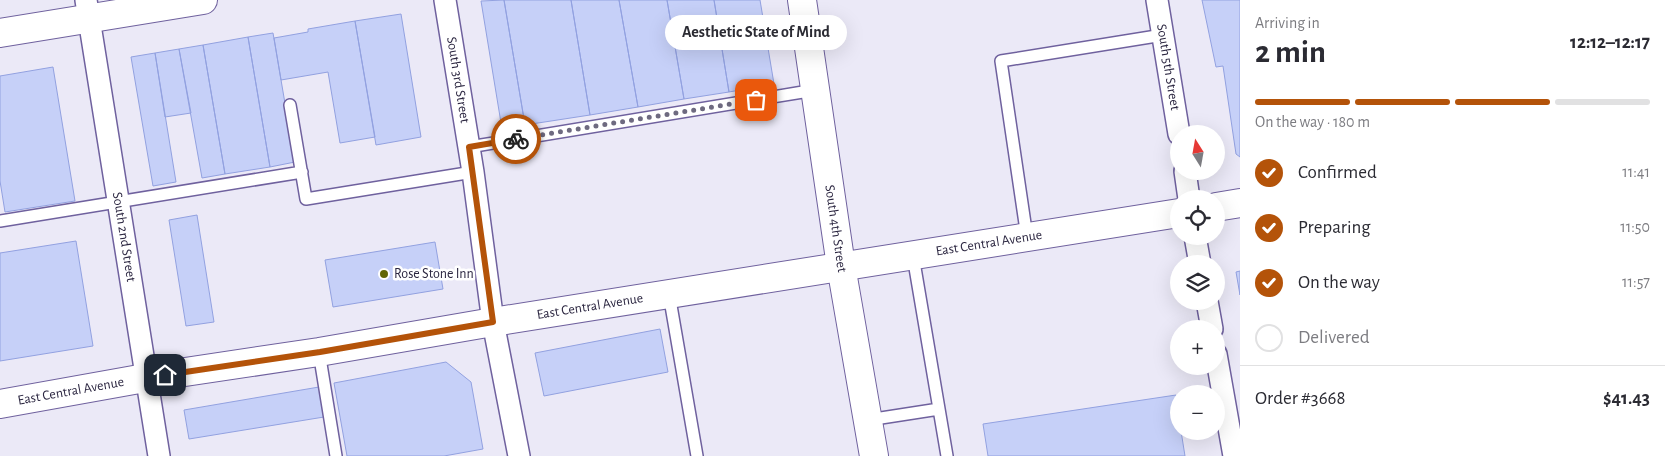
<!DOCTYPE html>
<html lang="en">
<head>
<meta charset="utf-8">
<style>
  body { margin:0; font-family:"Alegreya Sans",sans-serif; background:#f2f2f3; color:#2b2b33; height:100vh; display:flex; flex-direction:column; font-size:19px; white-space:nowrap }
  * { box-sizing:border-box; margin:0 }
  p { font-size:16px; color:#7c7c81 }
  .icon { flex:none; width:28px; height:28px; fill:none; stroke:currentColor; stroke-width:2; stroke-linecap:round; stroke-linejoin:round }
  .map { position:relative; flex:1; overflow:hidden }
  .details { display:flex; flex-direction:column; background:#fff; width:425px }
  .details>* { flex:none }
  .needle { width:32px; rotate:349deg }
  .fabs { position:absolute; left:1170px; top:125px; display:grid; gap:10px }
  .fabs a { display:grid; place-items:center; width:55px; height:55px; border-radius:50%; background:#fff; box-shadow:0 5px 20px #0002; font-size:25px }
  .pin { position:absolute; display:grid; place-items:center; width:42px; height:42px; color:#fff; margin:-21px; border-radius:10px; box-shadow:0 2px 8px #0006 }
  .courier { position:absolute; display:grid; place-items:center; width:50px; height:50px; margin:-25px; border:4px solid #b45309; border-radius:50%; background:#fff; color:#222; box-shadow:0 1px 6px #0007 }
  .bubble { position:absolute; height:35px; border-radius:18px; background:#fff; box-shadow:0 5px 20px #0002; font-size:16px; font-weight:600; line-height:35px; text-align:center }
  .overview em { font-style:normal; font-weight:600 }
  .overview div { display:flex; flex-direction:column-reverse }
  .overview { display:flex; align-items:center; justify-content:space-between; height:85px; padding:0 15px }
  h1 { font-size:32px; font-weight:600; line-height:38px }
  .bar { display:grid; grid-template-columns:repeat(4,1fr); gap:8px 5px; align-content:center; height:60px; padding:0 15px }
  .bar i { height:6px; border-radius:4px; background:#e1e1e2 }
  .bar .on { background:#b45309 }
  .bar p { grid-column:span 4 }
  .line { display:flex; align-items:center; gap:12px; padding:0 15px; border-top:1px solid #e1e1e2 }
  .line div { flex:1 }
  ol { padding:0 15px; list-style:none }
  li { display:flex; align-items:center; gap:15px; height:55px }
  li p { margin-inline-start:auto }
  li .icon { padding:5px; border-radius:50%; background:#b45309; color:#fff; stroke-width:4 }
  li:last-child { color:#7c7c81 }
  li i { width:28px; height:28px; border:2px solid #e1e1e2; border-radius:50% }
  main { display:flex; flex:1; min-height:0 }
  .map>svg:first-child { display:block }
  .building { fill:#c6d0f8; stroke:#92a1e0 }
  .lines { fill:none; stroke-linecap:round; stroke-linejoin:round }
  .service-casing { stroke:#6f619e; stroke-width:14 }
  .minor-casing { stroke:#6f619e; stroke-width:24 }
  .tertiary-casing { stroke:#6f619e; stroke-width:30 }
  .secondary-casing { stroke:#6f619e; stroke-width:30 }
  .service { stroke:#fff; stroke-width:11 }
  .minor { stroke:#fff; stroke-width:21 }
  .tertiary { stroke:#fff; stroke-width:28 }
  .secondary { stroke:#fff; stroke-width:28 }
  .done { stroke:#6e6a80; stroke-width:5; stroke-dasharray:0 9 }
  .route { stroke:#b45309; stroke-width:6 }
  .poi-dot { fill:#616604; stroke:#fff; stroke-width:2 }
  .labels { text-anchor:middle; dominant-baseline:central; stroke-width:5; stroke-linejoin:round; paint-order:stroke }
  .street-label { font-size:14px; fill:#2b2640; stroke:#fff }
  .poi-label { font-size:14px; fill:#2b2640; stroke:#fff; text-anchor:start }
</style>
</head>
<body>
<main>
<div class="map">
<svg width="1240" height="456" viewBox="0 0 1240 456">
  <rect width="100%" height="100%" fill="#ebe9f7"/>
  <path class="building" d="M504 0H571L590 115 525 125Z
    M504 0 525 125 502 129 481 1Z
    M571 0H619L638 107 590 115Z
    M619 0H667L684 99 638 107Z
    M667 0H714L729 92 684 99Z
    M714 0H760L774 84 729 92Z
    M1202 0H1240V157L1236 154 1223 66 1216 67Z
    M401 14 421 137 376 145 355 21Z
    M355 21 375 137 340 143 328 72 281 80 274 38 308 32V29Z
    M273 33 295 162 270 167 248 37Z
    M248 37 270 167 225 174 203 45Z
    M203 45 225 174 202 178 179 49Z
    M179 49 191 113 165 117 155 53Z
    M155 53 176 182 153 186 131 57Z
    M53 67 75 201 5 212 0 181V76Z
    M197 215 214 322 186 326 169 220Z
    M76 241 93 346 0 361V253Z
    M435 242 443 289 333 307 325 260Z
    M1240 271V295L1236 272Z
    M660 329 668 372 544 396 535 353Z
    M446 362 471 382 483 449 444 456H347L334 383Z
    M319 387 324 417 189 439 184 410Z
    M1176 395 1179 414V431H1181L1185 456H988L983 424Z"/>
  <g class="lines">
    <defs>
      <path id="service" d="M290 105 306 199 473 172
        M469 147 815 90
        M0 221 302 172
        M1027 237 1001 61 1163 35
        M913 256 947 456
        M669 294 697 456
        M319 352 336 456
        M868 420 939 409"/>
      <g id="minor">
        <path id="s1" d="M86 0 159 456"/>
        <path id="s2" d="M445 0 473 172 493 322 519 456"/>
        <path id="s3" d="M1157 0 1179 134"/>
        <path d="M1185 171 1189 199"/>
        <path d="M1195 236 1200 264"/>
        <path d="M1207 301 1212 329"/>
        <path d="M1216 354 1234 456"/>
      </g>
      <g id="tertiary">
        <path id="s4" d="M802 0 841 266 874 456"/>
        <path d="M1216 207 1240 203"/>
        <path id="s5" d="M0 404 145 378 319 352 493 322 1179 213"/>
      </g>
      <path id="secondary" d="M0 33 203 0"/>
    </defs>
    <use href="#service" class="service-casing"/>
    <use href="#minor" class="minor-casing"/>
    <use href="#tertiary" class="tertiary-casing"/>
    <use href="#secondary" class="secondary-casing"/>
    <use href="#service" class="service"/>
    <use href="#minor" class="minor"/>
    <use href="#tertiary" class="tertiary"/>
    <use href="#secondary" class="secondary"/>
  </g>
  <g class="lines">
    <path class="done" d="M516 139 756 100"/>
    <path class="route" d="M165 375 320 352 493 322 469 147 516 139"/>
  </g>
  <circle class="poi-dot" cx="384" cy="274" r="5"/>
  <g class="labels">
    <g class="street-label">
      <text stroke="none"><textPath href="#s3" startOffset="68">South 5th Street</textPath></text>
      <text stroke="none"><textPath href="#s2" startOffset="81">South 3rd Street</textPath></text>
      <text stroke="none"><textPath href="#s4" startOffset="231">South 4th Street</textPath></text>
      <text stroke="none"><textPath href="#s1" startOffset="240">South 2nd Street</textPath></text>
      <text stroke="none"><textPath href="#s5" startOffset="1002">East Central Avenue</textPath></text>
      <text stroke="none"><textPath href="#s5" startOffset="598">East Central Avenue</textPath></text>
      <text stroke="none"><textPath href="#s5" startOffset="72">East Central Avenue</textPath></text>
    </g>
    <g class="poi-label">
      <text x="394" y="274">Rose Stone Inn</text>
    </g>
  </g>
</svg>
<div class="fabs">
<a><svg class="needle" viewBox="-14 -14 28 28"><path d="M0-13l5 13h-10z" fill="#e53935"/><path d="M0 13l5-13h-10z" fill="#7c7c81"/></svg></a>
<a><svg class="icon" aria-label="locate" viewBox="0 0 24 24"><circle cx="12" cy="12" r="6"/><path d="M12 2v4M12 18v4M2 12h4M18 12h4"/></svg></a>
<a><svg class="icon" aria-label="layers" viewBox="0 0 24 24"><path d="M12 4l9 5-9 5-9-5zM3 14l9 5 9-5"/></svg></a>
<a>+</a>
<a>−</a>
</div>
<div class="pin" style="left:756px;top:100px;background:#ea580c"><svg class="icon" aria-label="bag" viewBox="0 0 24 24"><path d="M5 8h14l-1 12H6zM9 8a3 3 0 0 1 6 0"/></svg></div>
<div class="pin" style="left:165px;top:375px;background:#1f2937"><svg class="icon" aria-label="home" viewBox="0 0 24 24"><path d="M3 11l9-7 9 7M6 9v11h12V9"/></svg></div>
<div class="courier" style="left:516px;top:139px"><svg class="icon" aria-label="bike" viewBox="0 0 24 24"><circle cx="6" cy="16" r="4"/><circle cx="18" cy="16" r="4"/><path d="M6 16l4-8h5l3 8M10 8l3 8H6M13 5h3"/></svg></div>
<div class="bubble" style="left:665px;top:15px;width:182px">Aesthetic State of Mind</div>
</div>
<section class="details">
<div class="overview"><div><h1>2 min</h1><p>Arriving in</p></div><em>12:12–12:17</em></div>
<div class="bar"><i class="on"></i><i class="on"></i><i class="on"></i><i></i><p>On the way · 180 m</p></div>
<ol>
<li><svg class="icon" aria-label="check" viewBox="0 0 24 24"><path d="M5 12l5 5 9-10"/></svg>Confirmed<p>11:41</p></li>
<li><svg class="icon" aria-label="check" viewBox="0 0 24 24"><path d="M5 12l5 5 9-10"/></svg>Preparing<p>11:50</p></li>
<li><svg class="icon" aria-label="check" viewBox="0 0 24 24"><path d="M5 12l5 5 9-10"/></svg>On the way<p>11:57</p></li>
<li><i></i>Delivered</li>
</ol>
<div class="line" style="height:65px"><div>Order #3668</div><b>$41.43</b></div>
</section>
</main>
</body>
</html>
